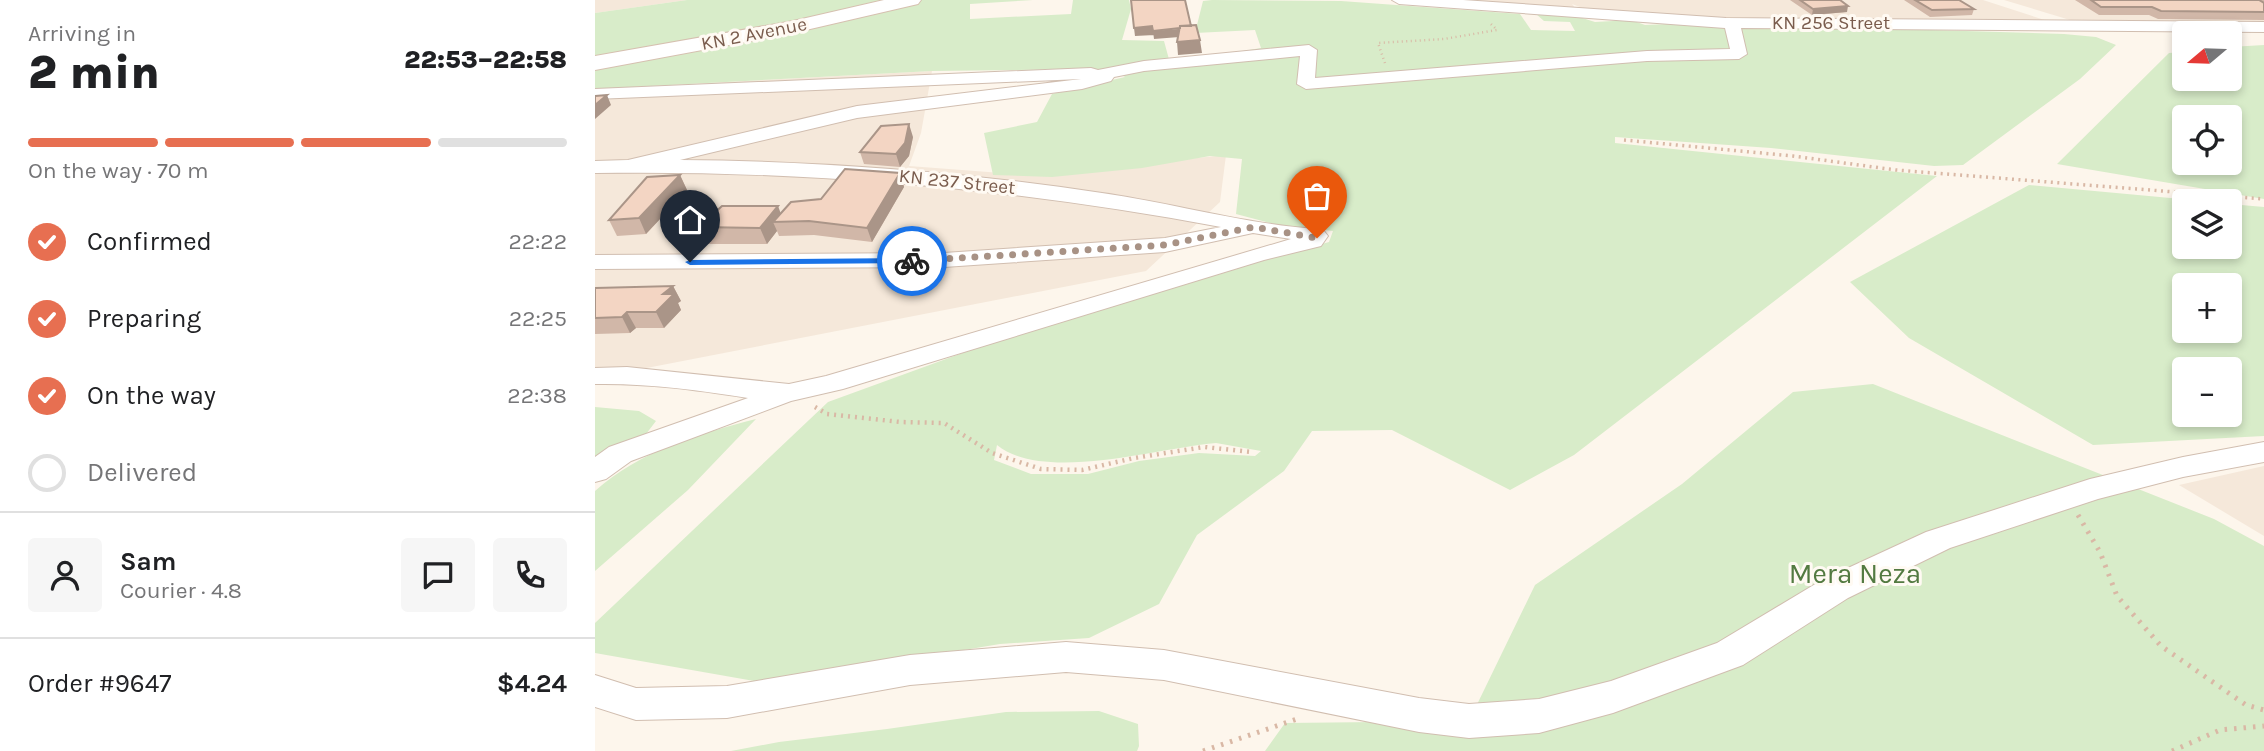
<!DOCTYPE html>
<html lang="en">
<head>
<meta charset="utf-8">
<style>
  body { margin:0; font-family:Karla,sans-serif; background:#f6f6f6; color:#202124; height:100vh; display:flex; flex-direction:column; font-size:26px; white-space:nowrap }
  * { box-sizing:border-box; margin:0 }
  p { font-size:23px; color:#757577 }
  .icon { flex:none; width:38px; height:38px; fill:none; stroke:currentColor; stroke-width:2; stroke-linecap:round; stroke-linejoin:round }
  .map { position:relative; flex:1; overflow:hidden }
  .side { display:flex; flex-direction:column; background:#fff; width:595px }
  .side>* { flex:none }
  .needle { width:46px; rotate:251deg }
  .tools { position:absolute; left:1577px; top:21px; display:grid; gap:14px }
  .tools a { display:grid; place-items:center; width:70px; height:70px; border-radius:7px; background:#fff; box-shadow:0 4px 10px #0003; font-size:35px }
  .pin { position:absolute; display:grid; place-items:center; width:60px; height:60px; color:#fff; margin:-72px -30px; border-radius:50% 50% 50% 0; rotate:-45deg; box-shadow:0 0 7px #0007 }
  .pin .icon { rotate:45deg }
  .courier { position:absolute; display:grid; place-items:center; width:70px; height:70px; margin:-35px; border:5px solid #1a73e8; border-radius:50%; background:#fff; color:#222; box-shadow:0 2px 9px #0007 }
  .overview em { font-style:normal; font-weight:800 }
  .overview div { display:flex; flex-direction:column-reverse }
  .overview { display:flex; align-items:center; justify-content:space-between; height:119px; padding:0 28px }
  h1 { font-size:46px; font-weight:800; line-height:52px }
  .bar { display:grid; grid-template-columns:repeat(4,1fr); gap:10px 7px; align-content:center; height:84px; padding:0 28px }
  .bar i { height:9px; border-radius:5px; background:#e0e0e0 }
  .bar .active { background:#e76f51 }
  .bar p { grid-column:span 4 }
  .line { display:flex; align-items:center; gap:18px; padding:0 28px; border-top:2px solid #e0e0e0 }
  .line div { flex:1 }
  .round { display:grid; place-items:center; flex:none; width:74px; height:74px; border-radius:7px; background:#f6f6f6 }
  ol { padding:0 28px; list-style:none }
  li { display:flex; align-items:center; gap:21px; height:77px }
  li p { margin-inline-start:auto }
  li .icon { padding:7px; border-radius:50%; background:#e76f51; color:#fff; stroke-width:4 }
  li:last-child { color:#757577 }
  li i { width:38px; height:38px; border:4px solid #e0e0e0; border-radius:50% }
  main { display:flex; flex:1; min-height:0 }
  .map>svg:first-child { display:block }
  .residential { fill:#f5e8da }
  .green { fill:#d8ecc9; fill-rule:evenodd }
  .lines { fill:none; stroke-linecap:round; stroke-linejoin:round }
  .minor-casing { stroke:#d1beb0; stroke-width:2 }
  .secondary-casing { stroke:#d6c0b0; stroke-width:2 }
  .path-far3 { stroke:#d9b8a5; stroke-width:2.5; stroke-dasharray:1 3.5; stroke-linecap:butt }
  .path-far2 { stroke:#d9b8a5; stroke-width:3.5; stroke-dasharray:2 4.5; stroke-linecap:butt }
  .path-far1 { stroke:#d9b8a5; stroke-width:4.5; stroke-dasharray:2 5; stroke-linecap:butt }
  .path { stroke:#d9b8a5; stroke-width:5; stroke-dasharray:2.5 7; stroke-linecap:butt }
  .minor { fill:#fff; fill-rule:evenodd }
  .secondary { fill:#fff; fill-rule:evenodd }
  .wall { fill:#d1b7a8 }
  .shaded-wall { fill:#aa9588 }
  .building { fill:#f3d5c3; stroke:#aa9588; stroke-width:2 }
  .route { fill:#1a73e8 }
  .done { stroke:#a89285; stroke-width:7; stroke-dasharray:0 12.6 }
  .labels { text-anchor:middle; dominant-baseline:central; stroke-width:6; stroke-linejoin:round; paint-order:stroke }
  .far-street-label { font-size:19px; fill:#7a5c4d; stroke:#fffaf3 }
  .near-park-label { font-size:28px; fill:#537a41; stroke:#fffaf3 }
</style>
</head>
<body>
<main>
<section class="side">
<div class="overview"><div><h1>2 min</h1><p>Arriving in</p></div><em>22:53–22:58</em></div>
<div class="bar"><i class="active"></i><i class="active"></i><i class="active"></i><i></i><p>On the way · 70 m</p></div>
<ol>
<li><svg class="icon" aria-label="check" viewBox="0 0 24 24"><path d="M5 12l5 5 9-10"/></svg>Confirmed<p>22:22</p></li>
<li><svg class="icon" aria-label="check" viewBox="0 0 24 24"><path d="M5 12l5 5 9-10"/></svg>Preparing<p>22:25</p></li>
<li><svg class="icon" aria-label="check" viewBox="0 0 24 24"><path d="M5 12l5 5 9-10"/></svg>On the way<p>22:38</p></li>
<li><i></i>Delivered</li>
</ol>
<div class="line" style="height:126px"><a class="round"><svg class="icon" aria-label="person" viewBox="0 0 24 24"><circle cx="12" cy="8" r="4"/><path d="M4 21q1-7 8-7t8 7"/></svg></a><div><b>Sam</b><p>Courier · 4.8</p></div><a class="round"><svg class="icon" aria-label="chat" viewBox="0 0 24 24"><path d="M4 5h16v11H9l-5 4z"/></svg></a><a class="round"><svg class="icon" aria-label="phone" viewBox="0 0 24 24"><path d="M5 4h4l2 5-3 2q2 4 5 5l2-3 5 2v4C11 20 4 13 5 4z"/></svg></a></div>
<div class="line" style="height:91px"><div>Order #9647</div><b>$4.24</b></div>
</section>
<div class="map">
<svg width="1669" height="751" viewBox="0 0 1669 751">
  <rect width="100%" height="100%" fill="#fdf6ec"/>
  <path class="residential" d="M0 0H92L0 13Z
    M814 0H1388L1465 25 1008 16 977 4 982 10Z
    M1409 0H1669V28H1570L1475 20Z
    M337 71 326 133 314 166 432 175 631 155 625 202 551 271 0 378V89Z
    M1669 466V536L1584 485Z"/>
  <path class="green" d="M92 0H438L375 4V19L476 14 478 0H534L536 9 527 40 569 41 575 63 666 48 660 30 600 33 608 1 617 0 746 1 925 14 936 30 980 31 975 22 949 21 941 14 981 16 1000 22 1036 20 1050 25 1098 23 1469 34 1501 37 1521 45 1485 79 1368 165 1339 166 1176 148 1020 137V143L1342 176 979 455 915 490 797 430 717 431 689 471 602 535 564 604 494 638 405 644 170 683 0 653V623L233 402 450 323 734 242 738 231 683 225 641 214 647 159 615 156 547 168 457 177 398 175 389 133 442 122 457 94 530 77 516 69 337 71 0 89V13ZM621 443 666 451 660 456 604 453 544 461 493 474H436L399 460 402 445C449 483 562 448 621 443Z
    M1669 45V199L1462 164 1574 53 1589 52V79H1634L1635 47ZM1634 117V163H1589V117Z
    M1434 185 1608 201H1589V247H1634L1635 204 1669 207V436L1498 445 1314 338 1255 282ZM1589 285H1634V331H1589ZM1589 369H1634V415H1589Z
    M1278 384 1619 519 1669 546V751H670L690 723 874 721 940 585 1087 484 1198 392Z
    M0 407 44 411 61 421 48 438 0 463Z
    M161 419 93 490 0 571V491C45 451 103 434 161 419Z
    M504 711 543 724 544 746 542 751H136L184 742 292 729 411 712Z"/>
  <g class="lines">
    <defs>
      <path id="minor" d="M797 0H868L1131 18 1669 22V32L1146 28 1152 54 1144 59 1052 61 711 89 702 84 705 56 549 71 519 77 516 81 487 89 262 118 85 160C226 161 367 172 507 193 577 203 651 224 721 229L729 231 733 236 726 246 669 260 248 389 196 401 36 461 11 479 0 482V457L14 447 153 398C102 390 52 383 0 384V368L32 367 194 384 231 376 696 239 658 233 570 252 349 267 0 269V255L349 253 570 238 626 227C419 188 210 170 0 173V161L33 160 262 106 486 79 0 99V89L496 68 503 70 549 61 714 45 722 50 720 78 1052 51 1135 49 1130 28 804 4Z
        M1669 442V462L1588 477 1503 499 1355 548 1253 598 1148 665 1018 713 944 733 874 738 824 732 569 680 471 672 315 685 132 718 41 720 0 707V675L41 688 132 686 315 655 471 642 569 650 824 698 874 704 944 699 1016 681 1122 643 1227 580 1331 532 1495 479 1588 457Z"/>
      <path id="secondary" d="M289 0H326L323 4 198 33 0 70V56L198 21Z"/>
    </defs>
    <use href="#minor" class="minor-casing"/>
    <use href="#secondary" class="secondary-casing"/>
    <path class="path-far3" d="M790 63 783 43 849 39 902 30 894 22"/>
    <path class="path-far2" d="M1029 140 1198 156 1301 170 1669 199"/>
    <path class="path-far1" d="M220 407 232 414 305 422 349 423 397 453 446 469 487 470 539 458 609 447 656 452"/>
    <path class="path" d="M1483 515 1505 552 1522 596 1566 646 1651 705 1669 710
      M608 751 702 719
      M1577 751 1625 730 1669 726"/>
    <use href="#minor" class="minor"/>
    <use href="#secondary" class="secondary"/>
  </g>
  <path class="wall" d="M1195 0H1245L1252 12 1217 15Z
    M1309 0H1364L1379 9 1377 15 1335 17Z
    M1480 0H1669V20L1563 19 1554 15H1504Z
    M318 137 314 156 305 167 269 164 265 152Z
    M305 173 309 187 277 242 219 235 184 236 182 231 172 244H111L104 227 186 214 226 199Z
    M85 175 92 190 51 234 22 236 14 220Z
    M78 286 86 301 83 303 86 310 69 328H41L35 333 0 334V288Z"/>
  <path class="shaded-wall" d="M1253 6 1252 12 1217 15 1218 9Z
    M557 26 559 35 540 36 539 28Z
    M596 28 597 36 559 39 558 31Z
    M605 40 607 53 583 55 582 42Z
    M12 95 16 105 0 119V105Z
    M314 124 318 137 314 156 305 167 301 154Z
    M305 173 309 187 277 242 272 228Z
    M85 175 92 190 51 234 44 218Z
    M183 206 189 222H178L182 231 172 244 165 228Z
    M78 286 86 301 83 303 86 310 69 328 61 312 68 294Z
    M32 312 41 328 35 333 27 317Z"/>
  <path class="building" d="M536 0H590L596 26H585V28L558 31 557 26 539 28Z
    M1205 0H1245L1253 6 1218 9Z
    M1320 0H1364L1379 9 1337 10Z
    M1496 0H1664L1669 3V12L1566 11 1557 7H1506Z
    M601 25 605 40 582 42 585 26Z
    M12 95 0 105V96Z
    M314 124 310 143 301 154 265 152 286 126Z
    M250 169 305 173 272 228 214 221 178 222 196 202 226 199Z
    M85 175 44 218 14 220 52 177Z
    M127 206H183L165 228 104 227Z
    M78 286 68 294H79L61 312H32L27 317 0 318V288Z"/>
  <path class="route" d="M317 258 322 261 321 263 95 265 90 262 95 260Z"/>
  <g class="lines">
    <path class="done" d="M317 261 570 245 659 227 722 238"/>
  </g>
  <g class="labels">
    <g class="far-street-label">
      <text x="1236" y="23">KN 256 Street</text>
      <text transform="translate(159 34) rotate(-11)">KN 2 Avenue</text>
      <text transform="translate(362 182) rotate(6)">KN 237 Street</text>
    </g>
    <g class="near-park-label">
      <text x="1260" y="573">Mera Neza</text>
    </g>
  </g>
</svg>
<div class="tools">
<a><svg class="needle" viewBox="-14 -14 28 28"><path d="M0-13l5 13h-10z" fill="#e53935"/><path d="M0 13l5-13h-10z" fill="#757577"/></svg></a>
<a><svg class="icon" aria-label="locate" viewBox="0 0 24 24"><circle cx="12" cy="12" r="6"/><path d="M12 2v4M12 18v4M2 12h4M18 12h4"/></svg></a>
<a><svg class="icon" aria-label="layers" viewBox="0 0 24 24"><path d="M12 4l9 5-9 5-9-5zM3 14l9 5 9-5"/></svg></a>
<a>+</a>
<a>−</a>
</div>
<div class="pin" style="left:722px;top:238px;background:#ea580c"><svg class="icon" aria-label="bag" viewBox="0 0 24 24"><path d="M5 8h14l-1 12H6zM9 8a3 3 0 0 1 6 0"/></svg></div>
<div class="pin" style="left:95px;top:262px;background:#1f2937"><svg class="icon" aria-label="home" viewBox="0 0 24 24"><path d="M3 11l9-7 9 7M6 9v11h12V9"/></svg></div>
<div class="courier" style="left:317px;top:261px"><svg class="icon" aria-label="bike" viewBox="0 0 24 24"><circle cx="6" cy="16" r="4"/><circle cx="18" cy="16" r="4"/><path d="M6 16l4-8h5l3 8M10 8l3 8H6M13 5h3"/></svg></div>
</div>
</main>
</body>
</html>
